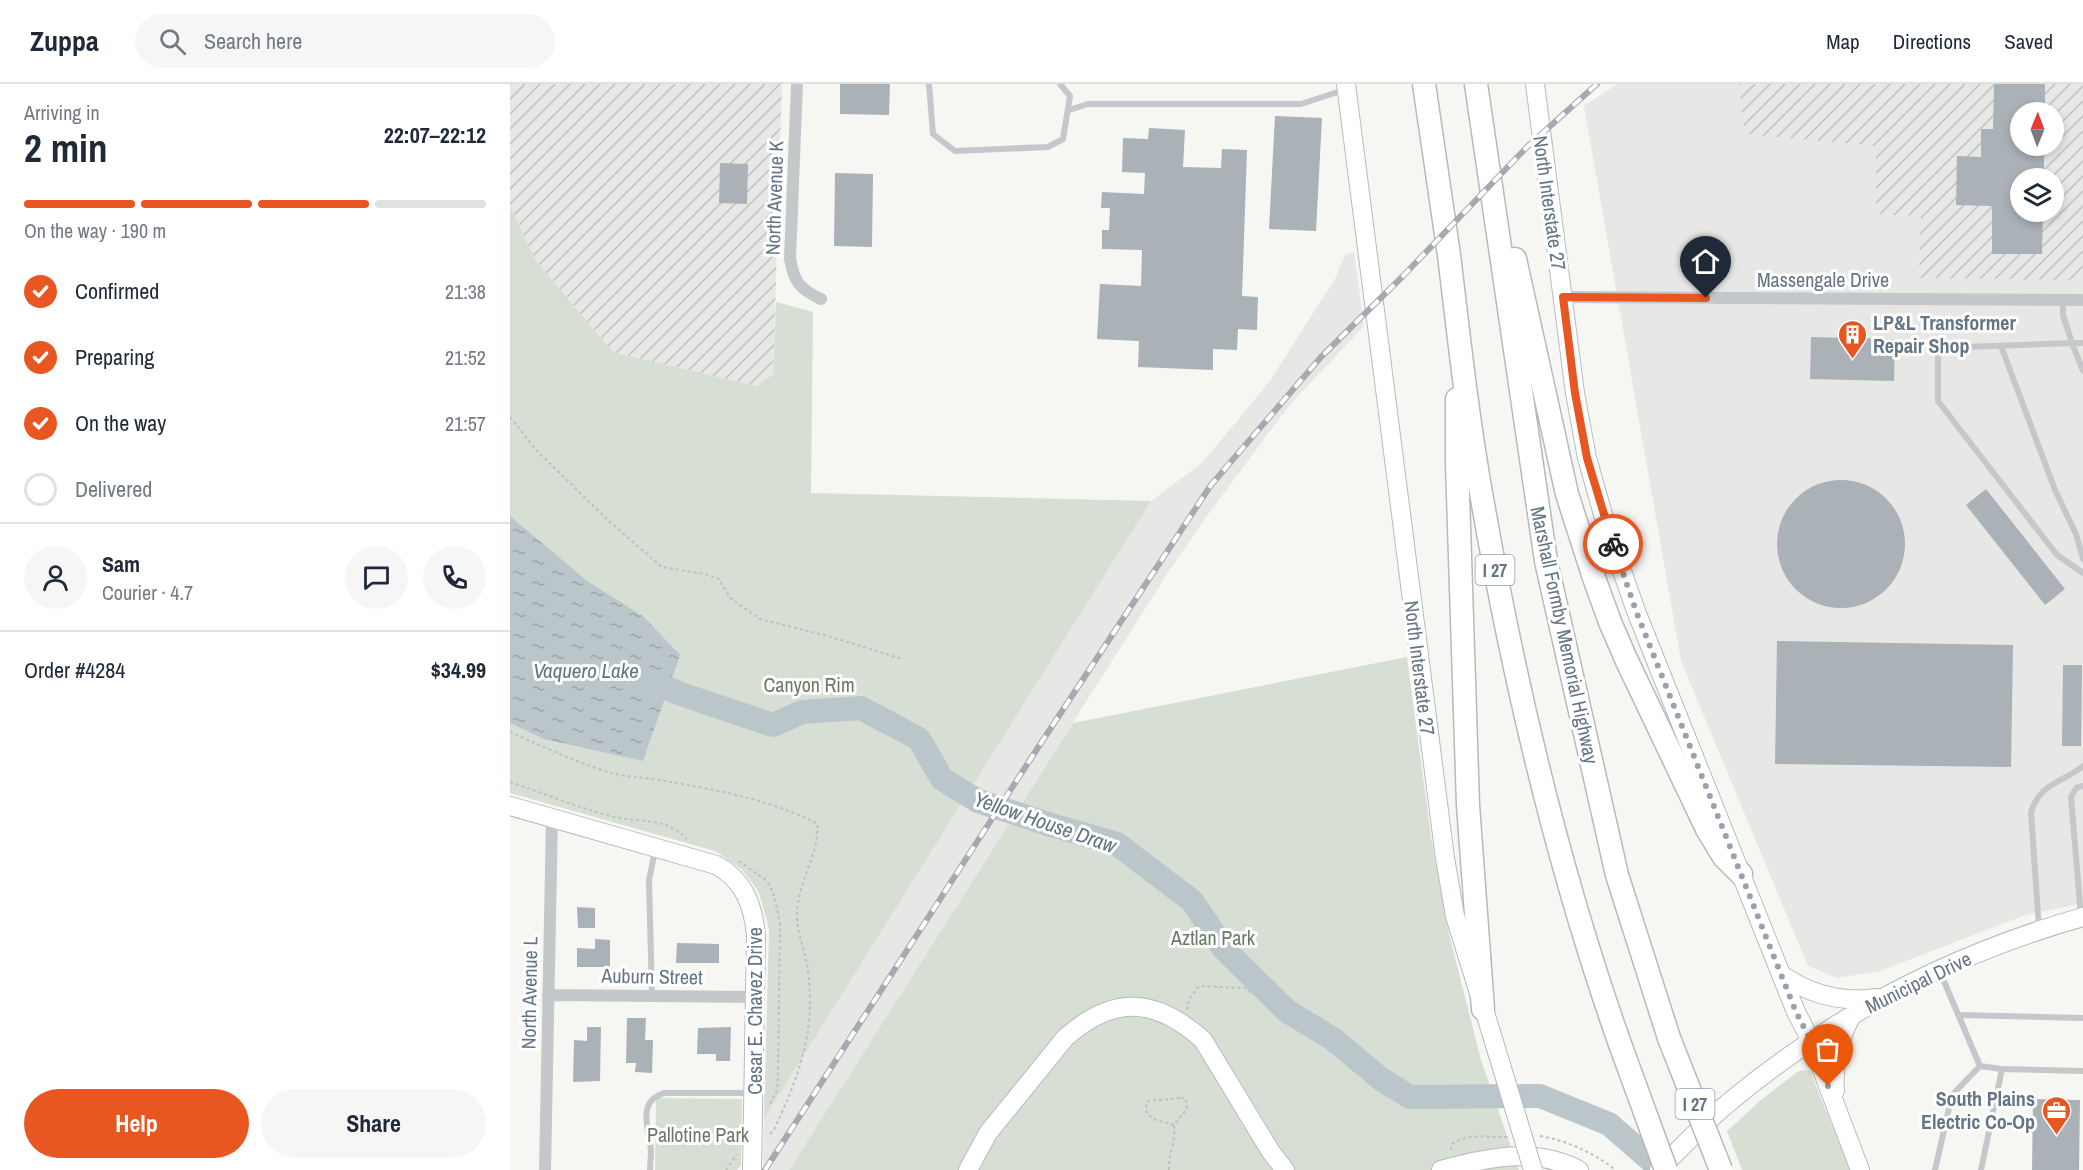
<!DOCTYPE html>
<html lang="en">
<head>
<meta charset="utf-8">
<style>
  body { margin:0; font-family:"Archivo Narrow",sans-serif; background:#f6f6f7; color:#1f2937; height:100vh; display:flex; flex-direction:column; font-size:22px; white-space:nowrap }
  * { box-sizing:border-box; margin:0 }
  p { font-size:20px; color:#747a83 }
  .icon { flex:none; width:33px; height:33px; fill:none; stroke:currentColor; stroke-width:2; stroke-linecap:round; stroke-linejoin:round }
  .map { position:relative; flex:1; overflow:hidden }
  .details { display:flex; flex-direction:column; background:#fff; width:510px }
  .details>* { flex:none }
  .needle { width:39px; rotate:1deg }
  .controls { position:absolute; left:1500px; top:18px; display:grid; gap:12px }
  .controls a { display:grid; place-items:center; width:54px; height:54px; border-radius:50%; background:#fff; box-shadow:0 3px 9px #0003; font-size:30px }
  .pin { position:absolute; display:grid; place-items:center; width:51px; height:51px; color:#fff; margin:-62px -26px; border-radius:50% 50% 50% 0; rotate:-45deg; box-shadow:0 0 6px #0007 }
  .pin .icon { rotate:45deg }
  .courier { position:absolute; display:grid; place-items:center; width:60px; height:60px; margin:-30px; border:4px solid #e85721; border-radius:50%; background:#fff; color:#222; box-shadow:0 2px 8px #0007 }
  .summary em { font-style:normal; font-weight:700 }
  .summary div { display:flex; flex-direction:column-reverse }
  .summary { display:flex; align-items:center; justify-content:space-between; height:102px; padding:0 24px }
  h1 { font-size:39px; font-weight:700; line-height:45px }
  .bar { display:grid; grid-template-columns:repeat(4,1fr); gap:9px 6px; align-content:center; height:72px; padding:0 24px }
  .bar i { height:8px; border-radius:4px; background:#e0e1e3 }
  .bar .on { background:#e85721 }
  .bar p { grid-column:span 4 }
  .line { display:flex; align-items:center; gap:15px; padding:0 24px; border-top:2px solid #e0e1e3 }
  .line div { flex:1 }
  .round { display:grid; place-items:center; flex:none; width:63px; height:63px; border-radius:32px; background:#f6f6f7 }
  ol { padding:0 24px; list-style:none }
  li { display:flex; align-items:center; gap:18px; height:66px }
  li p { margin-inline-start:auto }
  li .icon { padding:6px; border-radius:50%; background:#e85721; color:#fff; stroke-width:4 }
  li:last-child { color:#747a83 }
  li i { width:33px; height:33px; border:3px solid #e0e1e3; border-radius:50% }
  .action { display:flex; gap:12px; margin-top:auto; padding:12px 24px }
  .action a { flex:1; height:69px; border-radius:36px; background:#e85721; color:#fff; font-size:24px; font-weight:700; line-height:69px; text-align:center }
  .action a+a { background:#f6f6f7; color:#1f2937 }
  header { display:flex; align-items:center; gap:36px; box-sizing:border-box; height:84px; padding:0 30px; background:#fff; border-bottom:2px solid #e0e1e3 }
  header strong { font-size:28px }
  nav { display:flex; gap:33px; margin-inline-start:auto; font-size:21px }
  .search { width:420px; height:54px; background:#f6f6f7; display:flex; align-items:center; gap:15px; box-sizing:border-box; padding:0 21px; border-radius:33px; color:#747a83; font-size:22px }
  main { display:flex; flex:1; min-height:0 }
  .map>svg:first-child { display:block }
  .built { fill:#e7e8e6; fill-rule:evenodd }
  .industrial { fill:url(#industrial-furrows); fill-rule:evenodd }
  .green { fill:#d7ded4 }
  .water { fill:url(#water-ripples) }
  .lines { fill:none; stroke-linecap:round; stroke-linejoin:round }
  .river { stroke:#bbc6cb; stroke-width:24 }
  .building { fill:#aab1b7 }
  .secondary-casing { stroke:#b6bbc0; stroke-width:20 }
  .highway-casing { stroke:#b6babd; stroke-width:25 }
  .path { stroke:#bdc0c2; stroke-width:2; stroke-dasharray:3 3; stroke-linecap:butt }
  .lane { stroke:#c4c8cb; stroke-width:6 }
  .street { stroke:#c4c8cb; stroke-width:12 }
  .secondary { stroke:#fff; stroke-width:18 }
  .highway { stroke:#fff; stroke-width:22 }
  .rail-casing { stroke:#a4aab0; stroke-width:6 }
  .rail { stroke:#fff; stroke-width:4; stroke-dasharray:11; stroke-linecap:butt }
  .secondary-bridge-casing { stroke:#b6bbc0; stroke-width:20; stroke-linecap:butt }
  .highway-bridge-casing { stroke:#b6babd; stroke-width:25; stroke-linecap:butt }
  .secondary-bridge { stroke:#fff; stroke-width:18 }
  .highway-bridge { stroke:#fff; stroke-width:22 }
  .done { stroke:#97a2ac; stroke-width:6; stroke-dasharray:0 10.8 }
  .route { stroke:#e85721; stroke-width:8 }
  .labels { text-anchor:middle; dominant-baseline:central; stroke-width:6; stroke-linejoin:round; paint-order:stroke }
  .shield { fill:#fff; stroke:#929eaa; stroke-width:1.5 }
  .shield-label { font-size:18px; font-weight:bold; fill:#647585 }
  .street-label { font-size:20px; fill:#647585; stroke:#fff }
  .poi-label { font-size:20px; font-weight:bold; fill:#647585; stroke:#fff; text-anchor:start }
  .park-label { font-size:20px; fill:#677c64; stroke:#fff }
  .water-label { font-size:21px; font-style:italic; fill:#607782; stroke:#fff }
</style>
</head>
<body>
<header>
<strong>Zuppa</strong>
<div class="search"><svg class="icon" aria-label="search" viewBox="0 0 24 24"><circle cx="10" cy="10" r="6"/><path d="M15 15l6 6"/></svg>Search here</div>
<nav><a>Map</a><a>Directions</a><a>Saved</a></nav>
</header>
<main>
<section class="details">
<div class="summary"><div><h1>2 min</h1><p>Arriving in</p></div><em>22:07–22:12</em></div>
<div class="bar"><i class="on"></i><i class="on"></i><i class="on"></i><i></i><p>On the way · 190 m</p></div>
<ol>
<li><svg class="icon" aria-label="check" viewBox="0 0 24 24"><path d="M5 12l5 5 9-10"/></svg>Confirmed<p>21:38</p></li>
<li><svg class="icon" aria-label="check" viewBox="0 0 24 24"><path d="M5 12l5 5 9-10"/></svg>Preparing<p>21:52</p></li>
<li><svg class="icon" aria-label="check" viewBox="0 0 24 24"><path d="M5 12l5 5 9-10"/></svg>On the way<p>21:57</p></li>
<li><i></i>Delivered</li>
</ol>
<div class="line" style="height:108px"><a class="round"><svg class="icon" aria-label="person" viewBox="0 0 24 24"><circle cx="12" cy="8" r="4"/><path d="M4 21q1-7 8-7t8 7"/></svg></a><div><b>Sam</b><p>Courier · 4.7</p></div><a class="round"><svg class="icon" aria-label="chat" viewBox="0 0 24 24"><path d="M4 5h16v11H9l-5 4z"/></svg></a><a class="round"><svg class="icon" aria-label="phone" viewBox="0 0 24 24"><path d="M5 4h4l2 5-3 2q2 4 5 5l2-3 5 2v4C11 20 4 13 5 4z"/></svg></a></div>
<div class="line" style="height:78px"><div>Order #4284</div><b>$34.99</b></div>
<div class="action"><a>Help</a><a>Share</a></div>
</section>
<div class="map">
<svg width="1573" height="1086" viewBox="0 0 1573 1086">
  <defs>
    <pattern id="industrial-furrows" width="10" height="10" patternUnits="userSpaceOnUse" patternTransform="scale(1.5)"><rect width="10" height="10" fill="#e7e8e6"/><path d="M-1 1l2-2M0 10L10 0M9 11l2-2" fill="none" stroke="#bfc1c0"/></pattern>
    <pattern id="water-ripples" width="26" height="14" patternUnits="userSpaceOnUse" patternTransform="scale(1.5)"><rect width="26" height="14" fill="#bbc6cb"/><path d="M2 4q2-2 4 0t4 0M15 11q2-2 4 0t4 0" fill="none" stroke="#9ca5aa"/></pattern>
  </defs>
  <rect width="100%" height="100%" fill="#f6f7f3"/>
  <path class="built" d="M1108 0H1573V819L1513 832 1370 887 1327 894 1298 882 1171 577 1074 22ZM1510 28H1544V62H1510ZM1510 94H1544V128H1510Z
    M844 168 854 242 778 323 697 432 659 487 279 1086H253L254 1035 641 417 692 379 759 298 825 195 835 171Z"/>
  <path class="industrial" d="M0 0H272L263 292 246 302 103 268 26 177 0 122Z
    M1229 0H1573V196L1409 194 1411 132 1366 130V62L1235 50ZM1510 28H1544V62H1510ZM1510 94H1544V128H1510Z"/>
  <path class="green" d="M0 122 26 177 103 268 246 302 263 291 266 218 303 228 301 409 641 417 254 1035 259 847 257 837 249 809 241 797 231 785 205 767 0 709Z
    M897 573 921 753 939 850 971 976 1009 1086H279L563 639Z
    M1292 986 1300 987 1340 1086H1232L1217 1047 1251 1016 1287 988Z
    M146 1014 232 1015 231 1081 227 1086H145Z"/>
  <path class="water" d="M0 432 77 497 134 533 170 571 133 677 34 655 0 639Z"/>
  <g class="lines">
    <path class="river" d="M128 593 171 610 263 641 292 628 351 624 409 655 432 695 468 717 538 740 607 760 682 817 715 866 777 927 823 955 871 995 900 1013 1030 1012 1099 1040 1152 1086"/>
  </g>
  <path class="building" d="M330 0H380L379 31 330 30Z
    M1484 0H1535V28H1510V62H1534V94H1510V128H1533L1532 170H1482V122L1446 121 1447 72 1471 73V45H1483Z
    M765 32 812 34 806 147 759 145Z
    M639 44 675 46 673 83 711 84 712 65 737 66 732 212 748 213 747 246 728 245 727 266 703 265V286L628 283 629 257 587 255 590 200 631 202 632 166 592 165V146H599L600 124H591L592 108 634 110 635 89 612 88 613 54 638 55Z
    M210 79 238 80 237 120 209 119Z
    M325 89 363 90 362 163 324 162Z
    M1301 253 1385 255 1384 297 1300 295Z
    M1267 460a64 64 0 1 1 128 0a64 64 0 1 1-128 0Z
    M1476 405 1555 505 1535 521 1456 421Z
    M1267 557 1503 561 1501 683 1265 680Z
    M1553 581H1572L1571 662H1552Z
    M67 823 85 824V844H68Z
    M85 855 100 856V883H67V864L85 865Z
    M167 859 209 860V879H166Z
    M117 934H136L135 956H143L142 989 125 988 126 979H116Z
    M77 943H91L90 997 63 998 64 956 77 957Z
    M221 943 220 977H206V970H187L188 944Z
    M1523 1015 1570 1016 1569 1086H1522Z"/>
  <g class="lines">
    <defs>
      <path id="secondary" d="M836 0 935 774 945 832 981 948
        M1025 0 1065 309 1077 374 1096 441 1126 527 1286 928 1301 957 1350 1086
        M0 722 206 781C234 796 243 821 246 851L242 1086
        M1272 891C1301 911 1332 919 1367 914
        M1325 1007C1323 979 1328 957 1341 933
        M458 1086 478 1049 555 954C603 911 645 913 693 956L761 1068 775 1086
        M931 1086C978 1073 1025 1063 1069 1086
        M1149 1086C1171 1064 1193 1040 1217 1020 1322 932 1442 870 1573 833"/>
      <path id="highway" d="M914 0C922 57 931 114 939 171 949 254 958 338 973 420 1005 602 1048 785 1110 960
        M966 0 1036 477 1107 791 1159 954
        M1005 175 1057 410 1083 491 1100 538 1116 575 1197 745 1214 773 1231 790
        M947 315V380L958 721 973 925"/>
    </defs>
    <use href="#secondary" class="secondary-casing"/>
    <use href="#highway" class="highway-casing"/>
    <path class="path" d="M0 333 27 367 100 438 152 483 195 490 209 495 220 514 250 535 318 552 392 575
      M0 648C32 662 65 678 98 688 114 693 132 693 149 696 202 705 260 715 308 740 307 748 307 756 305 763 299 786 286 809 287 834 288 852 296 869 298 887 306 949 289 991 264 1046L258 1052
      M0 698C34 709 66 723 100 732 130 740 153 731 177 755
      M229 777 257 797 263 808 270 838 268 989 267 1006 260 1020
      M677 926 679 916 689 902 735 904 743 910
      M671 1014 676 1015 677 1025 664 1041 646 1036 637 1030 636 1020 638 1017Z
      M1030 1052C1059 1057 1083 1069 1106 1086
      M941 1066 942 1060C960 1048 978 1054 998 1053
      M216 1086 227 1070
      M659 1086C658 1070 666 1058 664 1042"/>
    <path class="lane" d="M419 0 423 50 445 67 538 63 553 55 560 12 550 0
      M559 26 578 20H791L834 6
      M1553 216V231L1562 259H1573
      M1491 262 1545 406 1566 450 1573 475
      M1573 287 1562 259 1428 264V317L1547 471 1573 489
      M1571 833 1561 713 1566 704 1573 702
      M1529 845 1521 728C1530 699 1552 699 1573 682
      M1430 888 1470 982
      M142 912 139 796 145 767
      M1448 931 1573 934
      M1492 985 1573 987
      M140 1086C140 1080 141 1073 141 1067 139 1045 126 1018 154 1009H241
      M1425 1086 1442 1011 1470 982 1492 985 1471 1086"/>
    <path class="street" d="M287 0 280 175C284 197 289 205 311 215
      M1054 213 1573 216
      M38 911 245 913
      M35 1086 42 734"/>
    <use href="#secondary" class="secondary"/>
    <use href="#highway" class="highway"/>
    <defs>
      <path id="rail" d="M255 1086 529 662 701 401 811 273 893 192 1017 63 1087 0"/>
    </defs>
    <use href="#rail" class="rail-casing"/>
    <use href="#rail" class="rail"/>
    <defs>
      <path id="secondary-bridge" d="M981 948 1023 1086"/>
      <path id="highway-bridge" d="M1159 954 1211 1086
        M1110 960 1156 1086"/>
    </defs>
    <use href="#secondary-bridge" class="secondary-bridge-casing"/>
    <use href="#highway-bridge" class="highway-bridge-casing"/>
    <use href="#secondary-bridge" class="secondary-bridge"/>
    <use href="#highway-bridge" class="highway-bridge"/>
  </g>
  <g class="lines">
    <path class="done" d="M1103 460 1126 527 1286 928 1301 957 1318 1002"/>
    <path class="route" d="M1103 460 1077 374 1065 309 1053 213 1196 214"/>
  </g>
  <defs>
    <symbol id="building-pin" viewBox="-11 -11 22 30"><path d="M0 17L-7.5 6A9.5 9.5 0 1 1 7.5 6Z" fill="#e85721" stroke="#fff"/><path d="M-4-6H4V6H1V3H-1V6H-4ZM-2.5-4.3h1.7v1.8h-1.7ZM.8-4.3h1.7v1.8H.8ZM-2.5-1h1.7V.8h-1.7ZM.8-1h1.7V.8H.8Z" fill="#fff"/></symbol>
    <symbol id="office-pin" viewBox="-11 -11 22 30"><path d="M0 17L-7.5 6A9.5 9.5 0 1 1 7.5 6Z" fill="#e85721" stroke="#fff"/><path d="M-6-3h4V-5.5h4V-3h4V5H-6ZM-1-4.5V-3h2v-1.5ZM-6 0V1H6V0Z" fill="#fff"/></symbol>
  </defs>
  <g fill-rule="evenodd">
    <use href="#building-pin" x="1326" y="234" width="33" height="45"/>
    <use href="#office-pin" x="1530" y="1010" width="33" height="45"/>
  </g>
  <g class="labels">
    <g class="shield">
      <rect x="965.5" y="471" width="39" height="30" rx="4.5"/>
      <rect x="1165.5" y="1005" width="39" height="30" rx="4.5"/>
    </g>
    <g class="shield-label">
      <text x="985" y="486">I 27</text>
      <text x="1185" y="1020">I 27</text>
    </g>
    <g class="street-label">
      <text transform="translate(264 114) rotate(-88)">North Avenue K</text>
      <text transform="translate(1040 119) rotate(82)">North Interstate 27</text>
      <text x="1313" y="195">Massengale Drive</text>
      <text transform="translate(1055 551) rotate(78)">Marshall Formby Memorial Highway</text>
      <text transform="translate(910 584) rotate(83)">North Interstate 27</text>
      <text transform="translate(142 892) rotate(1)">Auburn Street</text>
      <text transform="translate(1408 898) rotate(-26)">Municipal Drive</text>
      <text transform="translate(19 909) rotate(-89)">North Avenue L</text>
      <text transform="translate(244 927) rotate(-90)">Cesar E. Chavez Drive</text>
    </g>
    <g class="poi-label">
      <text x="1363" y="238">LP&amp;L Transformer<tspan x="1363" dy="23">Repair Shop</tspan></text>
      <text x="1525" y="1014" text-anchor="end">South Plains<tspan x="1525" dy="23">Electric Co-Op</tspan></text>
    </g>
    <g class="park-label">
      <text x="299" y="600">Canyon Rim</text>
      <text x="703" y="853">Aztlan Park</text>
      <text x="188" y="1050">Pallotine Park</text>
    </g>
    <g class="water-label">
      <text x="76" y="586">Vaquero Lake</text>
      <text transform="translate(535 738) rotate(19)">Yellow House Draw</text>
    </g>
  </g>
</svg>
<div class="controls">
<a><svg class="needle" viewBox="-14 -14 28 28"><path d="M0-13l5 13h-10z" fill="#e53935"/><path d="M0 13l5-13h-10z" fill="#747a83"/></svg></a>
<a><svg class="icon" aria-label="layers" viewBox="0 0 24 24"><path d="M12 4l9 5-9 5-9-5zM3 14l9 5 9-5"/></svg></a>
</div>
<div class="pin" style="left:1318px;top:1002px;background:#ea580c"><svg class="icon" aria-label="bag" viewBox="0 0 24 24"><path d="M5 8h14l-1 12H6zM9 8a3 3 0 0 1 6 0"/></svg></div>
<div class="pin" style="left:1196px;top:214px;background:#1f2937"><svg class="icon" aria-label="home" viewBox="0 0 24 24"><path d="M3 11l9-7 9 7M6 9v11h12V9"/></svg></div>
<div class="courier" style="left:1103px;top:460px"><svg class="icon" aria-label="bike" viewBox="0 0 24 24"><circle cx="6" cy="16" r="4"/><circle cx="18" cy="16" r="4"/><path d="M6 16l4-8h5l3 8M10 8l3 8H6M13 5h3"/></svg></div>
</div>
</main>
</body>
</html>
